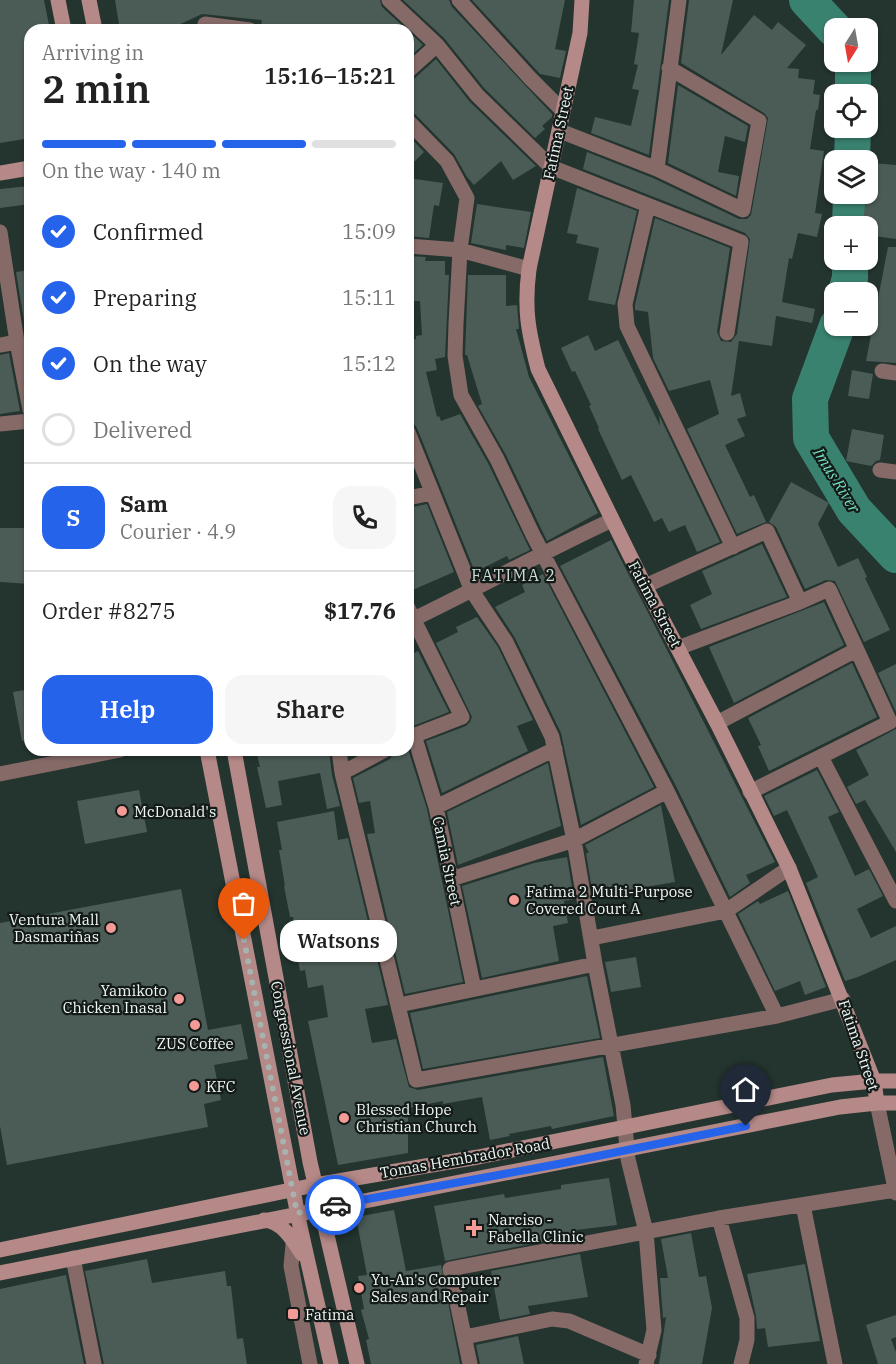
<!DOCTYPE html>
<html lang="en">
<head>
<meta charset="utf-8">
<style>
  body { margin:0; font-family:"IBM Plex Serif",serif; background:#f6f6f6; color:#222; height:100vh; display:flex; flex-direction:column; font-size:22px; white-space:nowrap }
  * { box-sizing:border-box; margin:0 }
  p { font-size:20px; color:#767676 }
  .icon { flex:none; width:33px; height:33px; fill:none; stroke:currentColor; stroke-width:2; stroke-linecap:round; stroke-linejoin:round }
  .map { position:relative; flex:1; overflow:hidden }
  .sheet { position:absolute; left:24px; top:24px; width:390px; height:732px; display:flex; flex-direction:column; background:#fff; border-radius:18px; box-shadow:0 2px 4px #0004 }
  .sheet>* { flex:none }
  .needle { width:39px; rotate:191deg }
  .buttons { position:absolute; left:824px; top:18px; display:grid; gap:12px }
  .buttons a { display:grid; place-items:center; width:54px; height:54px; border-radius:12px; background:#fff; box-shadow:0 2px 4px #0004; font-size:30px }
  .pin { position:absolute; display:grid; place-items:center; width:51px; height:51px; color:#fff; margin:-62px -26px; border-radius:50% 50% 50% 0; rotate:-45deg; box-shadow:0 0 6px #0007 }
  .pin .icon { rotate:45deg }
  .courier { position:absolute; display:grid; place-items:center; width:60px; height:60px; margin:-30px; border:4px solid #2563eb; border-radius:50%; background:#fff; color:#222; box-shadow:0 2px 8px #0007 }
  .bubble { position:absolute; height:42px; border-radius:18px; background:#fff; box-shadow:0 2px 4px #0004; font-size:20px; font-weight:600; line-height:42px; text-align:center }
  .overview em { font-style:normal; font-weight:600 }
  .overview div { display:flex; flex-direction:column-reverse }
  .overview { display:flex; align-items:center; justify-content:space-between; height:102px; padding:0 18px }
  h1 { font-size:39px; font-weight:600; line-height:45px }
  .bar { display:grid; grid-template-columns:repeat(4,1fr); gap:9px 6px; align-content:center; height:72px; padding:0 18px }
  .bar i { height:8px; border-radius:4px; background:#e0e0e0 }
  .bar .current { background:#2563eb }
  .bar p { grid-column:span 4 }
  .line { display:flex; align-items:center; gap:15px; padding:0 18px; border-top:2px solid #e0e0e0 }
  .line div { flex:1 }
  .round { display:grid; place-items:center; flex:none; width:63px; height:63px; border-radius:18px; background:#f6f6f6 }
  ol { padding:0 18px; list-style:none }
  li { display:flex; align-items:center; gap:18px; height:66px }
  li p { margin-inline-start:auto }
  li .icon { padding:6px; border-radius:50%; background:#2563eb; color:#fff; stroke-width:4 }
  li:last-child { color:#767676 }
  li i { width:33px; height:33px; border:3px solid #e0e0e0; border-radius:50% }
  .cta { display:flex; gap:12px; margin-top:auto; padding:12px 18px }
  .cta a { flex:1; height:69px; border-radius:18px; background:#2563eb; color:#fff; font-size:24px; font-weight:600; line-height:69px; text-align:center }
  .cta a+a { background:#f6f6f6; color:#222 }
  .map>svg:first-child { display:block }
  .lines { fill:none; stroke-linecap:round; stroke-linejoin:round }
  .river { stroke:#3a8270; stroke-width:36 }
  .building { fill:#4b5c57 }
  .street { stroke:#856a68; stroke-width:15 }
  .secondary { stroke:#b58987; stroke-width:15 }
  .done { stroke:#a7b3ae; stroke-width:6; stroke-dasharray:0 10.8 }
  .route { stroke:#2563eb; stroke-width:8 }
  .poi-dot { fill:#f59b97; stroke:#131a17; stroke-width:2 }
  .labels { text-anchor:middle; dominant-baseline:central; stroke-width:4.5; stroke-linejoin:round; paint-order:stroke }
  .street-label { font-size:15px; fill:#edf7f3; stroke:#131a17 }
  .poi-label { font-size:15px; fill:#edf7f3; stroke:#131a17; text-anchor:start }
  .water-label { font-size:16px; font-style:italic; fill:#72ddc0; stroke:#131a17 }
  .neighbourhood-label { font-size:16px; letter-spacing:1.5px; fill:#cbdfd8; stroke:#131a17 }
</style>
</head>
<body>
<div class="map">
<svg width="896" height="1364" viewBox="0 0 896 1364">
  <rect width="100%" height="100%" fill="#24342f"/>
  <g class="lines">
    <path class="river" d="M807 0 834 29
      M853 62V94
      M852 160 853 128
      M850 226 851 194
      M846 292 850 278V260
      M837 326 810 399 811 438 854 510 896 555"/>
  </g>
  <path class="building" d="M0 0H44L50 30H30V138L0 143Z
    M115 0H380L382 7 407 30H289L261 26 262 20 202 14 174 27 175 30H120Z
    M403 0H449L452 7 552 114V117L542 126 545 129 535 138 484 88 444 38Z
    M472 0H565L555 49 566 51 560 78 540 74Z
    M634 0H669L649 155 591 133 595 117 631 126 639 90 632 89 638 65 634 64 639 33 631 32Z
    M689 0H733L721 55 754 15 772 30 778 22 806 45 787 68 799 69 798 78 815 80 813 94 820 95 818 110H816L810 149 824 151 815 213 822 214 817 237 798 233 792 259 789 258 782 302 815 309 812 323 776 316 772 346 739 341 731 396 740 393 746 416 737 419 745 436 725 445 750 497 754 495 766 522 737 534 687 429 719 414 710 380 669 391 653 358 648 312 635 310V305L655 218 730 248 717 332 721 341 731 342 737 334 750 239 745 233 583 169 587 152 653 178 739 219H747L751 215 768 118 764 113 681 63Z
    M408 31 423 45 408 58Z
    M436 59 470 102 536 166 513 180 501 161 474 185 467 177 454 154 415 114 408 112V81L415 78Z
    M678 85 748 126 745 142 725 136 718 172 739 176 736 196 668 163Z
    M408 135 424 152 408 168Z
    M873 163 896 165V239L867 235V226H863L867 182H871Z
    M408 178 443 183 439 206 434 205 429 238 408 236Z
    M30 186V204L0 208V189Z
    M577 188 637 211 615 305 588 300 599 248 576 243 578 235 567 233Z
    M477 204 531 212 524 248 506 245V250L471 243Z
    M888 247H896V363L866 361Z
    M408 256 426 257 425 261H445V275H449L445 357 435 359 437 370 426 372 437 417 439 416 441 421 460 414 488 463 530 550 509 560 507 556 475 572 417 428 414 424 408 422V341L416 339V336L422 335 420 301H408Z
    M30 270V358L16 272Z
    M468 275H506V306L517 305 519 329H516L529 377 598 513 547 541 506 455 478 406 482 404 467 355H465Z
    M588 335 595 351 618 340 660 426 659 415 720 542 697 552 685 525 669 532 662 518 654 522 631 475 622 480 598 429 599 428 589 406 591 405 575 371 572 372 561 348Z
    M9 353 20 411 0 414V355Z
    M852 370 873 374 869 399 848 396Z
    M852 429 884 435 880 460 876 461 871 466 846 461Z
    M791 482 829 503 818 524 838 567 858 558 867 577 865 578 890 630 864 642 835 581 826 580 805 589 776 527 769 522Z
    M427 504 454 572 408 592V508Z
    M0 528H28V532H30V584L0 582Z
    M611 540 775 862 746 875 750 883 730 897 676 786 560 566Z
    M762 544 787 597 701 629 690 605 712 594 702 571Z
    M543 574 654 787 581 825 561 733 515 638 495 607 525 592 522 585Z
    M824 602 844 645 734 703 709 647Z
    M477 617 498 647 533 720 517 726 528 751 442 793 426 741 466 726 470 722 472 717 436 643 458 632 456 627Z
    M418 651 449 712 408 728V656Z
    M852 663 877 717 769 771 758 746 761 745 748 718Z
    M896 664V712L878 673Z
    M30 689V740L22 741 13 692Z
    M896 729V852L865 800 856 804 847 787 869 775 856 750Z
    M408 749 427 809 463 982 405 994 367 834 375 833 370 801 359 803 353 778 390 759 395 750Z
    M256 750H329L332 775 340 806 327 809 320 773 278 781 282 805 266 808 257 767H260Z
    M548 763 561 826 458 865 447 812Z
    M817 770 839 812 828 817 855 876 869 869 883 896 857 909 871 938 896 926V960L858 977 845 981 806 883 818 877 809 857 787 810 774 816 764 796Z
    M139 790 147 832 85 844 77 801Z
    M661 805 675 882 593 896 586 853H589L585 845Z
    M334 811 338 840 348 838 388 1005 365 1009 372 1043 396 1039 409 1087 418 1090 603 1057 614 1116 552 1129 551 1126 509 1134 510 1136 490 1140 482 1097 443 1104V1101L408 1108V1153L338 1165 308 1021 328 1017 323 985 308 988 305 970 300 971 297 955 300 954 293 917H290L284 886H285L279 850H282L277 822Z
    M567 857 574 899 564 901 568 923 553 926 559 961 482 978 462 886 534 863Z
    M181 889 208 1030 241 1024 248 1059 214 1065 221 1100 204 1104 208 1127 7 1165 0 1126V923Z
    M788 891 826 987 805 995 800 981 775 991 738 914 758 901 760 904Z
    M636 957 641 987 611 992 605 962Z
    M587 976 600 1038 423 1069 410 1013Z
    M609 1178 617 1225 576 1230 577 1235 445 1261 434 1206 504 1194 505 1198 561 1189V1185Z
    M394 1210 406 1271 441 1265 460 1364H371L366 1340 369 1339 361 1310 364 1309 358 1276 367 1275 356 1217Z
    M691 1233 699 1277 706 1276 712 1308 702 1364H659L666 1317 663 1318 660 1278H668L661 1239Z
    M580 1254 588 1297 528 1306 530 1314 500 1320 491 1271Z
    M147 1259 152 1283 225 1271 227 1286H231L237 1339 243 1338 247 1364H104L85 1271Z
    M805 1264 820 1341 768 1347 765 1328 757 1329 756 1316 747 1274Z
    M66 1275 84 1364H0V1289Z
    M896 1315V1337L891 1339 896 1352V1364H878L866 1325Z
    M518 1336 524 1364H480L476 1345Z"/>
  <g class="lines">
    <path class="street" d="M389 0 437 45 477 95 551 167 741 242 727 333
      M459 0 530 78 563 111
      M207 30 205 24 250 30
      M408 71 437 45
      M408 121 447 161 467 198 460 250 456 324 455 356 461 395 497 459 533 535 667 791 777 1016
      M560 131 657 169 743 210 759 121 669 68
      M657 169 679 0
      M648 205 625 304 627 326 733 547
      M0 232 17 342 30 410
      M408 246 460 250 529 269
      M0 345 17 342
      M882 371 896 373
      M0 424 30 421
      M408 432 472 591 506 642 552 737 574 840 595 964 623 1105 628 1159 646 1232 654 1330 646 1364
      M880 470 896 472
      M408 498 432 493
      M645 586 767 531 800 602
      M408 608 462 717 408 738
      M414 619C480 587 545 551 612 520
      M678 648 800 602 829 589 890 722 750 792
      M717 723 856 650
      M414 735 436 807 474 989
      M339 750 342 773 416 1080 777 1016 843 999
      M821 757 896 901
      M342 773 385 750
      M0 774 120 750
      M436 807 555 749
      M451 879 574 840 667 791
      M592 938 726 911 789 868
      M399 1005 595 964
      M877 1103 896 1193
      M803 1205 835 1364
      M719 1218 747 1318V1340L741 1364
      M294 1234 291 1266 310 1364
      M73 1258 94 1364
      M465 1337 552 1319 569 1321 649 1355
      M470 1364 450 1269 719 1218 895 1190"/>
    <path class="secondary" d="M58 0 64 30
      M89 0 95 30
      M582 0 580 33 529 269C524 309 528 330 538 369L645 586 717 723 789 868 874 1081 877 1103
      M0 173 30 168
      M207 750 301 1231 331 1364
      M234 750 310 1162 357 1364
      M264 1220C282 1221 293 1240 302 1254
      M0 1250 315 1185 478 1157 832 1085 874 1081H896
      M0 1273 840 1107 877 1103H896"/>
  </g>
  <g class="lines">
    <path class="done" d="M244 940 297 1213 335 1205"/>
    <path class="route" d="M335 1205 558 1164 746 1126"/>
  </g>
  <g class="poi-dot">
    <circle cx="122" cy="811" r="6"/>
    <circle cx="514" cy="900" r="6"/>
    <circle cx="111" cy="928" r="6"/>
    <circle cx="179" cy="999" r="6"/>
    <circle cx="195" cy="1025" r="6"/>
    <circle cx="194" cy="1086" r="6"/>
    <circle cx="344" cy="1118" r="6"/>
    <path d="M471 1219h6v6h6v6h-6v6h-6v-6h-6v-6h6z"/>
    <circle cx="359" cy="1288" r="6"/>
    <rect x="287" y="1308" width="12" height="12" rx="3"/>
  </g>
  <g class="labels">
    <g class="street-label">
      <text transform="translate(558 133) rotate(-78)">Fatima Street</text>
      <text transform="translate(655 604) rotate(62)">Fatima Street</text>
      <text transform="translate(447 861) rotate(78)">Camia Street</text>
      <text transform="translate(859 1045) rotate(71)">Fatima Street</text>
      <text transform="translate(291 1058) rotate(79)">Congressional Avenue</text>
      <text transform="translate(465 1158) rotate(-10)">Tomas Hembrador Road</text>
    </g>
    <g class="poi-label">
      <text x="134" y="811">McDonald's</text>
      <text x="526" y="891">Fatima 2 Multi-Purpose<tspan x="526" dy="17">Covered Court A</tspan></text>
      <text x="99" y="919" text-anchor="end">Ventura Mall<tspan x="99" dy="17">Dasmariñas</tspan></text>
      <text x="167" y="990" text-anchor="end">Yamikoto<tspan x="167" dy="17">Chicken Inasal</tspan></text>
      <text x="195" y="1043" text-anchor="middle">ZUS Coffee</text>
      <text x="206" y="1086">KFC</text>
      <text x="356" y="1109">Blessed Hope<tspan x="356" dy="17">Christian Church</tspan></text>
      <text x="488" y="1219">Narciso -<tspan x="488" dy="17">Fabella Clinic</tspan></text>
      <text x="371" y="1279">Yu-An's Computer<tspan x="371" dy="17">Sales and Repair</tspan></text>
      <text x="305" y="1314">Fatima</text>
    </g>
    <g class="water-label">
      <text transform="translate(837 480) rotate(58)">Imus River</text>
    </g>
    <g class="neighbourhood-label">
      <text x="514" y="575">FATIMA 2</text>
    </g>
  </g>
</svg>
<div class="buttons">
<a><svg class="needle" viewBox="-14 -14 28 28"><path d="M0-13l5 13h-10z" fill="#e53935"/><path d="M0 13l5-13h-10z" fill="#767676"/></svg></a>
<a><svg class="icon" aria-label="locate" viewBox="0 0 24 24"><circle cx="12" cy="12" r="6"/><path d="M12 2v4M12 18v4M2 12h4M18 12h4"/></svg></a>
<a><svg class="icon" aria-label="layers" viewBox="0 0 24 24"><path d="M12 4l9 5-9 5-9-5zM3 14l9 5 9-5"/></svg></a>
<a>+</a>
<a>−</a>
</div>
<div class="pin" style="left:244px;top:940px;background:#ea580c"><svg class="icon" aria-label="bag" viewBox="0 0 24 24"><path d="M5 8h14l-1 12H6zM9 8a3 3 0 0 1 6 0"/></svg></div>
<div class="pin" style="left:746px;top:1126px;background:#1f2937"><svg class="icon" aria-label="home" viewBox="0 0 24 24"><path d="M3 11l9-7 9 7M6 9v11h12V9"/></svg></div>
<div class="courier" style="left:335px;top:1205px"><svg class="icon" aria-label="car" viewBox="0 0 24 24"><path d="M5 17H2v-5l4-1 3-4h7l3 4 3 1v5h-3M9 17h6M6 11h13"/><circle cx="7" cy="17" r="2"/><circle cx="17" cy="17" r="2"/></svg></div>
<div class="bubble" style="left:280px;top:920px;width:117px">Watsons</div>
<section class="sheet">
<div class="overview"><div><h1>2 min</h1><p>Arriving in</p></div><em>15:16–15:21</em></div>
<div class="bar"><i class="current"></i><i class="current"></i><i class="current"></i><i></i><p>On the way · 140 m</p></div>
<ol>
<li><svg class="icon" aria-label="check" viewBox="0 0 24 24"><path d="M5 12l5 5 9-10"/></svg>Confirmed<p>15:09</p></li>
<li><svg class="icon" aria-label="check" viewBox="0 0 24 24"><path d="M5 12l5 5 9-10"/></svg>Preparing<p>15:11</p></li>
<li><svg class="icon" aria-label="check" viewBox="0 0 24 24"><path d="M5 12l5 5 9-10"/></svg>On the way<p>15:12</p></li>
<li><i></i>Delivered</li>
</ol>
<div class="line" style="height:108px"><b class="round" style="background:#2563eb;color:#fff">S</b><div><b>Sam</b><p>Courier · 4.9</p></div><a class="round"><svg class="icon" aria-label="phone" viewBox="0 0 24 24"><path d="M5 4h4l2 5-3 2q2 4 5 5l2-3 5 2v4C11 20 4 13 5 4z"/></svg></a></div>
<div class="line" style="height:78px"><div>Order #8275</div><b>$17.76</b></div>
<div class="cta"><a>Help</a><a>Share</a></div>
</section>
</div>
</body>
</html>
